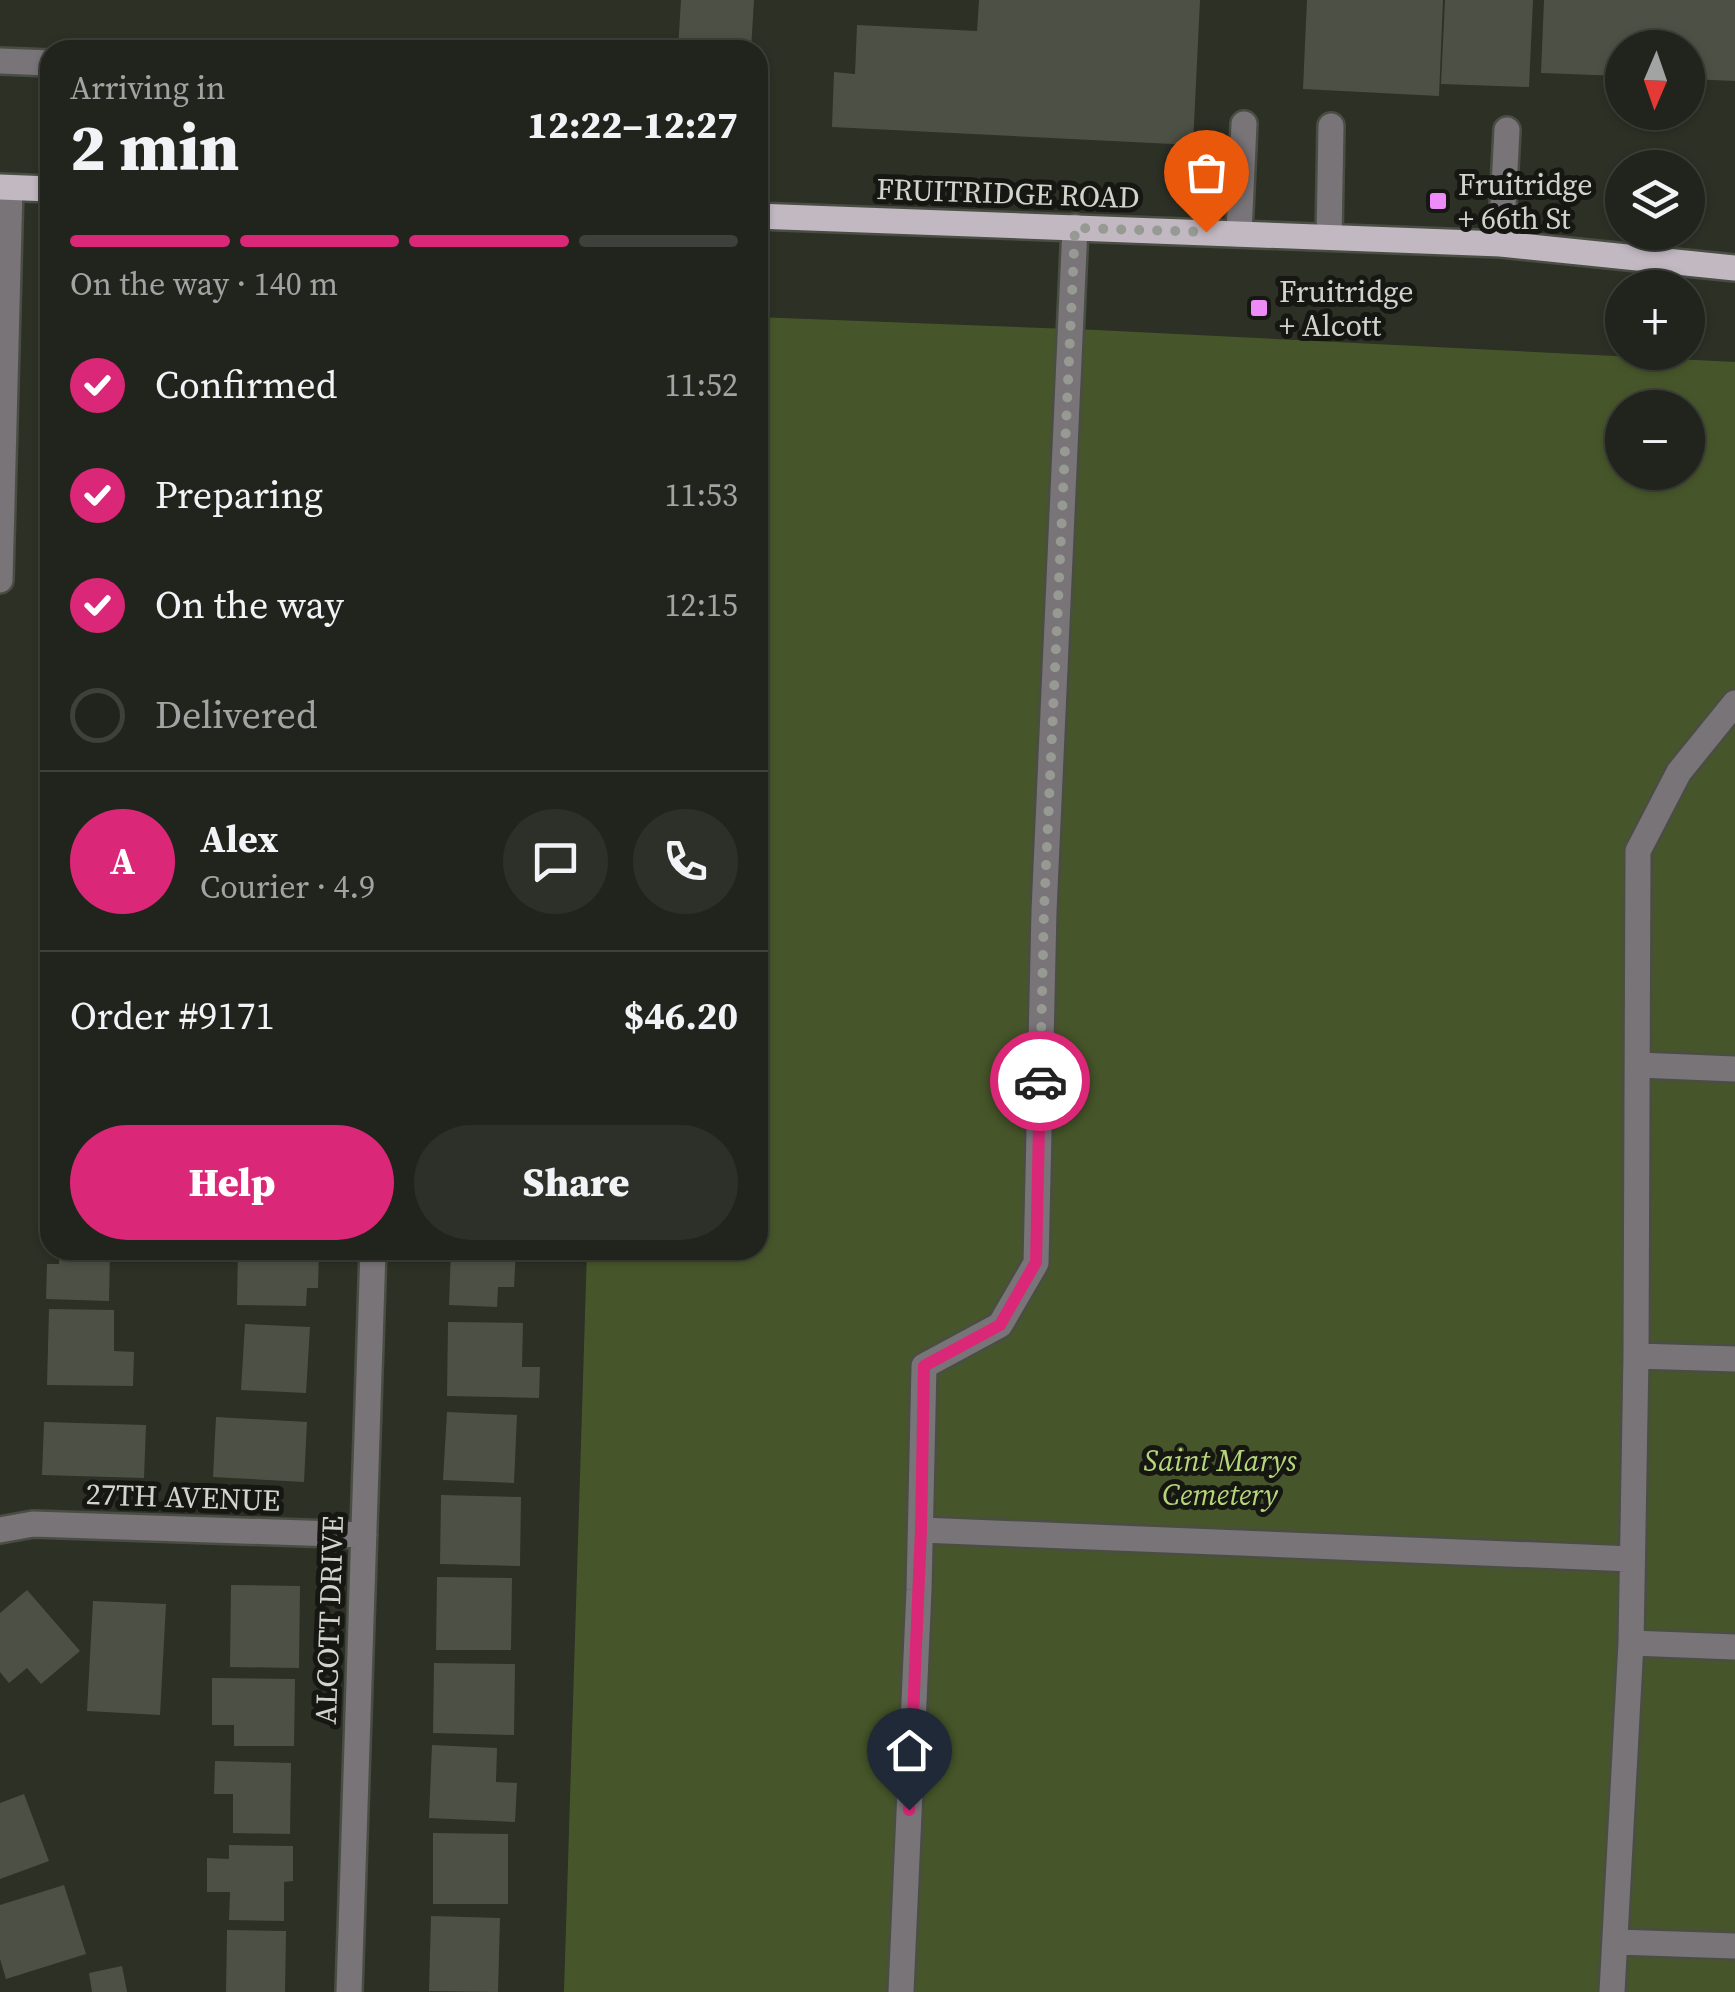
<!DOCTYPE html>
<html lang="en">
<head>
<meta charset="utf-8">
<style>
  body { margin:0; font-family:"Source Serif 4",serif; background:#2d3029; color:#f1f3f6; height:100vh; display:flex; flex-direction:column; font-size:38px; white-space:nowrap }
  * { box-sizing:border-box; margin:0 }
  p { font-size:32px; color:#a2a4a3 }
  .icon { flex:none; width:55px; height:55px; fill:none; stroke:currentColor; stroke-width:2; stroke-linecap:round; stroke-linejoin:round }
  .map { position:relative; flex:1; overflow:hidden }
  .side { position:absolute; left:40px; top:40px; width:728px; height:1220px; display:flex; flex-direction:column; background:#21241c; border-radius:30px; box-shadow:0 2px 8px #0004,0 0 0 2px #3e413b }
  .side>* { flex:none }
  .needle { width:65px; rotate:182deg }
  .buttons { position:absolute; left:1605px; top:30px; display:grid; gap:20px }
  .buttons a { display:grid; place-items:center; width:100px; height:100px; border-radius:50%; background:#21241c; box-shadow:0 2px 8px #0004,0 0 0 2px #3e413b; font-size:50px }
  .pin { position:absolute; display:grid; place-items:center; width:85px; height:85px; color:#fff; margin:-102px -42px; border-radius:50% 50% 50% 0; rotate:-45deg; box-shadow:0 0 10px #0007 }
  .pin .icon { rotate:45deg }
  .courier { position:absolute; display:grid; place-items:center; width:100px; height:100px; margin:-50px; border:8px solid #db2777; border-radius:50%; background:#fff; color:#222; box-shadow:0 2px 12px #0007 }
  .headline em { font-style:normal; font-weight:800 }
  .headline div { display:flex; flex-direction:column-reverse }
  .headline { display:flex; align-items:center; justify-content:space-between; height:170px; padding:0 30px }
  h1 { font-size:65px; font-weight:800; line-height:75px }
  .bar { display:grid; grid-template-columns:repeat(4,1fr); gap:15px 10px; align-content:center; height:120px; padding:0 30px }
  .bar i { height:12px; border-radius:8px; background:#3e413b }
  .bar .current { background:#db2777 }
  .bar p { grid-column:span 4 }
  .line { display:flex; align-items:center; gap:25px; padding:0 30px; border-top:2px solid #3e413b }
  .line div { flex:1 }
  .round { display:grid; place-items:center; flex:none; width:105px; height:105px; border-radius:52px; background:#2d3029 }
  ol { padding:0 30px; list-style:none }
  li { display:flex; align-items:center; gap:30px; height:110px }
  li p { margin-inline-start:auto }
  li .icon { padding:10px; border-radius:50%; background:#db2777; color:#fff; stroke-width:4 }
  li:last-child { color:#a2a4a3 }
  li i { width:55px; height:55px; border:5px solid #3e413b; border-radius:50% }
  .cta { display:flex; gap:20px; margin-top:auto; padding:20px 30px }
  .cta a { flex:1; height:115px; border-radius:60px; background:#db2777; color:#fff; font-size:40px; font-weight:800; line-height:115px; text-align:center }
  .cta a+a { background:#2d3029; color:#f1f3f6 }
  .map>svg:first-child { display:block }
  .green { fill:#47562a; fill-rule:evenodd }
  .building { fill:#4d5145 }
  .lines { fill:none; stroke-linecap:round; stroke-linejoin:round }
  .minor-casing { stroke:#4a4d43; stroke-width:30 }
  .major-casing { stroke:#4a4d43; stroke-width:30 }
  .minor { stroke:#787478; stroke-width:25 }
  .major { stroke:#c1b8c2; stroke-width:25 }
  .done { stroke:#979a92; stroke-width:10; stroke-dasharray:0 18 }
  .route { stroke:#db2777; stroke-width:12 }
  .poi-dot { fill:#ed8cf9; stroke:#161712; stroke-width:4 }
  .labels { text-anchor:middle; dominant-baseline:central; stroke-width:10; stroke-linejoin:round; paint-order:stroke }
  .poi-label { font-size:30px; fill:#d1d3cc; stroke:#161712; text-anchor:start }
  .street-label { font-size:30px; fill:#d1d3cc; stroke:#161712 }
  .park-label { font-size:30px; font-style:italic; fill:#b7d679; stroke:#161712 }
</style>
</head>
<body>
<div class="map">
<svg width="1735" height="1992" viewBox="0 0 1735 1992">
  <rect width="100%" height="100%" fill="#2c3025"/>
  <path class="green" d="M758 317 1096 330 1735 362V1992H564L587 1250H758ZM1622 408H1688V472H1622Z"/>
  <path class="building" d="M681 0H754L751 50H678Z
    M979 0H1200L1193 145 832 127 834 72 855 74 857 25 977 31Z
    M1307 0H1443L1439 96 1303 89Z
    M1445 0H1533L1529 87 1441 84Z
    M1544 0H1735V81L1688 79V48H1622V76L1541 73Z
    M59 1250H110L109 1301 46 1299 47 1264H59Z
    M238 1250H319L318 1288H307L306 1306 237 1305Z
    M451 1250H516L514 1287H498L497 1307 449 1305Z
    M49 1309 114 1310V1351L134 1352 133 1386 47 1385Z
    M448 1322 523 1323 522 1367H540L539 1398 447 1396Z
    M245 1324 310 1327 306 1393 241 1390Z
    M447 1412 517 1415 514 1483 443 1480Z
    M216 1417 307 1422 304 1482 213 1477Z
    M44 1422 146 1425 144 1478 42 1475Z
    M441 1495 521 1497 520 1566 440 1564Z
    M437 1577 512 1578 511 1650H436Z
    M231 1585 300 1586 299 1668 230 1667Z
    M27 1590 80 1651 41 1684 27 1668 9 1683 0 1672V1613Z
    M93 1601 166 1604 160 1715 87 1711Z
    M434 1663 515 1664 514 1735 433 1733Z
    M212 1678 295 1679 294 1746H234V1725H212Z
    M432 1745 497 1748 496 1782 517 1783 515 1822 429 1818Z
    M215 1761 291 1763 290 1834 233 1833V1794H214Z
    M24 1794 49 1861 0 1879V1803Z
    M433 1833 508 1834V1904H433Z
    M229 1845 293 1846V1881L284 1882V1921L229 1920 230 1892H207V1858L229 1859Z
    M64 1885 86 1954 6 1979 0 1959V1905Z
    M431 1916 500 1918 498 1992 429 1991Z
    M227 1930 286 1931 285 1992H226Z
    M122 1966 127 1992H92L89 1973Z"/>
  <g class="lines">
    <defs>
      <path id="minor" d="M0 61 50 63
        M1239 234 1244 124
        M1329 237 1331 126
        M1501 244 1507 130
        M0 580 10 188
        M1638 1065 1735 1069
        M1636 1356 1735 1359
        M0 1530 33 1524 364 1535
        M921 1530 1632 1559
        M1631 1643 1735 1647
        M1616 1942 1735 1946
        M349 1992 373 1250
        M901 1992 919 1590 924 1366 1000 1325 1036 1263 1044 911 1075 227
        M1612 1992 1631 1643 1636 1356 1638 851 1679 772 1735 703"/>
      <path id="major" d="M0 187 50 189
        M758 216 1501 244 1735 268"/>
    </defs>
    <use href="#minor" class="minor-casing"/>
    <use href="#major" class="major-casing"/>
    <use href="#minor" class="minor"/>
    <use href="#major" class="major"/>
  </g>
  <g class="lines">
    <path class="done" d="M1040 1081 1044 911 1075 228 1206 232"/>
    <path class="route" d="M909 1810 921 1530 924 1366 1000 1325 1036 1262 1040 1081"/>
  </g>
  <g class="poi-dot">
    <rect x="1428" y="191" width="20" height="20" rx="5"/>
    <rect x="1249" y="298" width="20" height="20" rx="5"/>
  </g>
  <g class="labels">
    <g class="poi-label">
      <text x="1458" y="184">Fruitridge<tspan x="1458" dy="34">+ 66th St</tspan></text>
      <text x="1279" y="291">Fruitridge<tspan x="1279" dy="34">+ Alcott</tspan></text>
    </g>
    <g class="street-label">
      <text transform="translate(1008 193) rotate(2)">FRUITRIDGE ROAD</text>
      <text transform="translate(183 1497) rotate(2)">27TH AVENUE</text>
      <text transform="translate(329 1620) rotate(-88)">ALCOTT DRIVE</text>
    </g>
    <g class="park-label">
      <text x="1220" y="1460">Saint Marys<tspan x="1220" dy="34">Cemetery</tspan></text>
    </g>
  </g>
</svg>
<div class="buttons">
<a><svg class="needle" viewBox="-14 -14 28 28"><path d="M0-13l5 13h-10z" fill="#e53935"/><path d="M0 13l5-13h-10z" fill="#a2a4a3"/></svg></a>
<a><svg class="icon" aria-label="layers" viewBox="0 0 24 24"><path d="M12 4l9 5-9 5-9-5zM3 14l9 5 9-5"/></svg></a>
<a>+</a>
<a>−</a>
</div>
<div class="pin" style="left:1206px;top:232px;background:#ea580c"><svg class="icon" aria-label="bag" viewBox="0 0 24 24"><path d="M5 8h14l-1 12H6zM9 8a3 3 0 0 1 6 0"/></svg></div>
<div class="pin" style="left:909px;top:1810px;background:#1f2937"><svg class="icon" aria-label="home" viewBox="0 0 24 24"><path d="M3 11l9-7 9 7M6 9v11h12V9"/></svg></div>
<div class="courier" style="left:1040px;top:1081px"><svg class="icon" aria-label="car" viewBox="0 0 24 24"><path d="M5 17H2v-5l4-1 3-4h7l3 4 3 1v5h-3M9 17h6M6 11h13"/><circle cx="7" cy="17" r="2"/><circle cx="17" cy="17" r="2"/></svg></div>
<section class="side">
<div class="headline"><div><h1>2 min</h1><p>Arriving in</p></div><em>12:22–12:27</em></div>
<div class="bar"><i class="current"></i><i class="current"></i><i class="current"></i><i></i><p>On the way · 140 m</p></div>
<ol>
<li><svg class="icon" aria-label="check" viewBox="0 0 24 24"><path d="M5 12l5 5 9-10"/></svg>Confirmed<p>11:52</p></li>
<li><svg class="icon" aria-label="check" viewBox="0 0 24 24"><path d="M5 12l5 5 9-10"/></svg>Preparing<p>11:53</p></li>
<li><svg class="icon" aria-label="check" viewBox="0 0 24 24"><path d="M5 12l5 5 9-10"/></svg>On the way<p>12:15</p></li>
<li><i></i>Delivered</li>
</ol>
<div class="line" style="height:180px"><b class="round" style="background:#db2777;color:#fff">A</b><div><b>Alex</b><p>Courier · 4.9</p></div><a class="round"><svg class="icon" aria-label="chat" viewBox="0 0 24 24"><path d="M4 5h16v11H9l-5 4z"/></svg></a><a class="round"><svg class="icon" aria-label="phone" viewBox="0 0 24 24"><path d="M5 4h4l2 5-3 2q2 4 5 5l2-3 5 2v4C11 20 4 13 5 4z"/></svg></a></div>
<div class="line" style="height:130px"><div>Order #9171</div><b>$46.20</b></div>
<div class="cta"><a>Help</a><a>Share</a></div>
</section>
</div>
</body>
</html>
